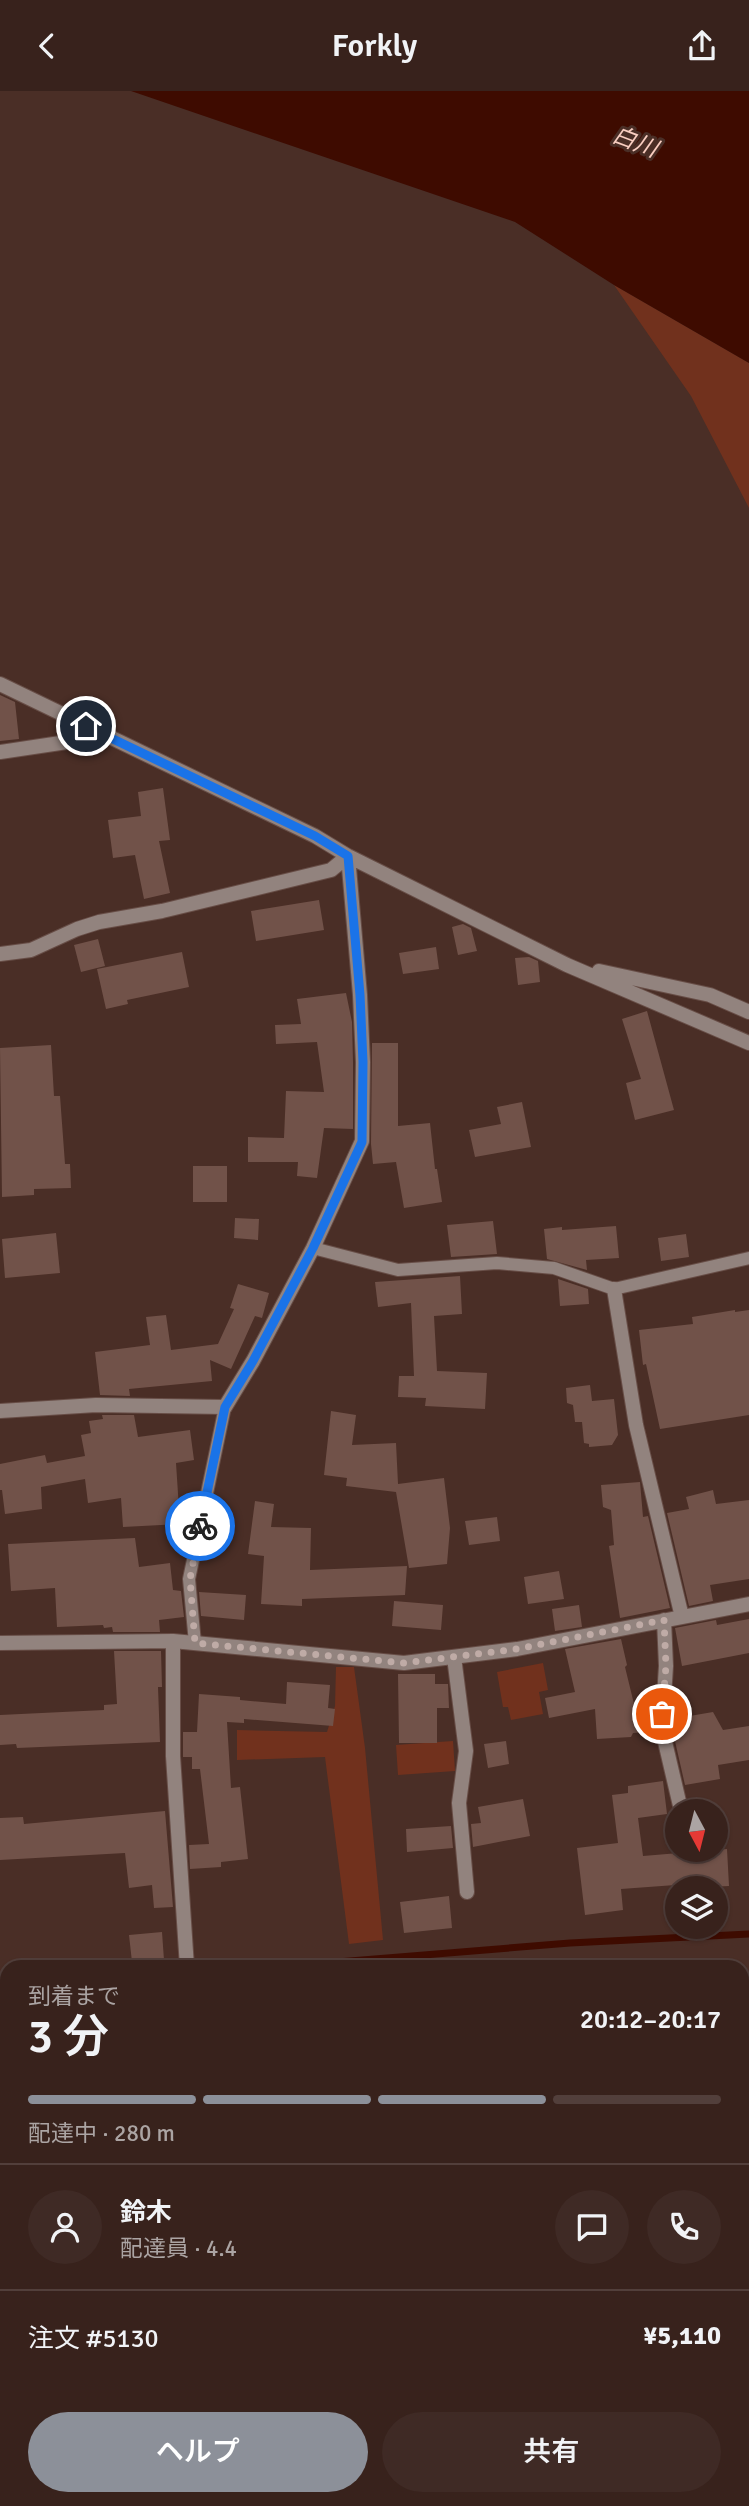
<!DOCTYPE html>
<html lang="ja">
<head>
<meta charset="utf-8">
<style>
  body { margin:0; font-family:Signika,"Noto Sans JP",sans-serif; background:#3f2a25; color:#f1f3f6; height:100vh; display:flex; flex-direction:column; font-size:26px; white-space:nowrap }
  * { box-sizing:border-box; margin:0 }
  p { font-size:23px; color:#aba4a3 }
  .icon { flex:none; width:38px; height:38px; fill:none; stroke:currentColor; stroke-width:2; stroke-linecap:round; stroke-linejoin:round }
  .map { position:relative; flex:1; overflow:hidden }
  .side { position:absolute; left:0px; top:1869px; width:749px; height:546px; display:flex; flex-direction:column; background:#38221c; border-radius:21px 21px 0 0; box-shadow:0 2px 5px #0004,0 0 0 2px #523f3b }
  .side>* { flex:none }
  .needle { width:46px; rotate:173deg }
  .tools { position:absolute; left:665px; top:1708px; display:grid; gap:14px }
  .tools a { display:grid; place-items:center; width:63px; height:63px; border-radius:50%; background:#38221c; box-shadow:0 2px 5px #0004,0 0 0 2px #523f3b; font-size:35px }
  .pin { position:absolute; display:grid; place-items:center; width:60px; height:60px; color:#fff; margin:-30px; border:4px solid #fff; border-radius:50%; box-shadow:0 2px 7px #0007 }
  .courier { position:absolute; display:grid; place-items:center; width:70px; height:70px; margin:-35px; border:5px solid #1a73e8; border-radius:50%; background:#fff; color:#222; box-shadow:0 2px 9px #0007 }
  .headline em { font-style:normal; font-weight:600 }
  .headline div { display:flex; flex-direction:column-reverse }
  .headline { display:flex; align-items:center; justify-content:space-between; height:119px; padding:0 28px }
  h1 { font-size:46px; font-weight:600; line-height:52px }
  .bar { display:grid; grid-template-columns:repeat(4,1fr); gap:10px 7px; align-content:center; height:84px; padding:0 28px }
  .bar i { height:9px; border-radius:5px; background:#523f3b }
  .bar .selected { background:#8c9099 }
  .bar p { grid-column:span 4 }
  .line { display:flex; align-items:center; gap:18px; padding:0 28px; border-top:2px solid #523f3b }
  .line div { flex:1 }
  .round { display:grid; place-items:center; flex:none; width:74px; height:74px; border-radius:37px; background:#3f2a25 }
  .primary-button { display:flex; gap:14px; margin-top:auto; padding:14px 28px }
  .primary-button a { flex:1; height:80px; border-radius:42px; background:#8c9099; color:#fff; font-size:28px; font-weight:600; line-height:80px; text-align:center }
  .primary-button a+a { background:#3f2a25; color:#f1f3f6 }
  header { display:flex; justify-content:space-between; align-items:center; height:91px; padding:0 28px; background:#38221c; font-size:32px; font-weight:600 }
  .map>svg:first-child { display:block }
  .green { fill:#71311d }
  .water { fill:#3e0b00 }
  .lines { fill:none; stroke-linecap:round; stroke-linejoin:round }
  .stream { stroke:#3e0b00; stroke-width:7 }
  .building { fill:#715249 }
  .lane-casing { stroke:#674d46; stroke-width:14 }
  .street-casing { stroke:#674d46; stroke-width:16 }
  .lane { stroke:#92837e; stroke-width:12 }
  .street { stroke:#92837e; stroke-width:14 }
  .done { stroke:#bfaba6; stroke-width:7; stroke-dasharray:0 12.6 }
  .route { stroke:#1a73e8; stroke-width:9 }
  .labels { text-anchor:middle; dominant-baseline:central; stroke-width:6; stroke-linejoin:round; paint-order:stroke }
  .water-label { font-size:23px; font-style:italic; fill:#facec1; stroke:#4a2e26 }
</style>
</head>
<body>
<header><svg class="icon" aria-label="back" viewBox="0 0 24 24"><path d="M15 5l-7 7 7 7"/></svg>Forkly<svg class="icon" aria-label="share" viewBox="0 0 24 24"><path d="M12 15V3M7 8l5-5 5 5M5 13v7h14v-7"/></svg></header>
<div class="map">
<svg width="749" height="2415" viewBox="0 0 749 2415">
  <rect width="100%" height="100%" fill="#4a2e26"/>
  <path class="green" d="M614 194 749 272V417L691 305Z
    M543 1572 548 1599 539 1601 543 1623 511 1629 508 1616H503L497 1581Z
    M336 1576H354L365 1657 383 1849 349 1853 325 1666 237 1669V1639L327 1641 335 1615Z
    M453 1650 455 1680 398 1684 396 1654Z"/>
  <path class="water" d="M131 0H749V272L614 194 515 131Z"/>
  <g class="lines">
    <path class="stream" d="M276 1876 570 1852 749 1843
      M0 1898H7"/>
  </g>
  <path class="building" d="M0 604 15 611 19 648 0 650Z
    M163 697 170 749 159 750 170 802 144 808 135 764 113 767 108 729 141 725 138 701Z
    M319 809 324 839 256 850 251 820Z
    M463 833 471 837 477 860 458 864 452 836Z
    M98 848 105 875 81 881 74 854Z
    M436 856 439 878 403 883 399 862Z
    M182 861 189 896 127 909 128 913 106 918 97 878Z
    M529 866 538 870 540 891 518 894 515 867Z
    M346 902 352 931 353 971V1038L324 1037 317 1087 297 1085 298 1071H248V1046L284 1047 286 1000 324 1001 317 951 276 953 275 934 301 933 297 908Z
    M647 920 674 1019 635 1029 626 992 641 988 622 928Z
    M372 952H398V1035L430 1032 435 1078H437L442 1111 404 1117 396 1071 373 1073 371 1053Z
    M51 954 54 1005H60L65 1073H70L71 1097 34 1098V1104L2 1106 0 957Z
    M522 1011 531 1056 475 1066 469 1039 501 1033 497 1016Z
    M193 1075H227V1111H193Z
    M235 1127 259 1128 258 1149 234 1147Z
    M493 1130 497 1163 451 1166 447 1134Z
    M616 1135 619 1167 586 1169 587 1179 547 1168 544 1138 562 1136V1139Z
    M56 1142 60 1182 5 1187 2 1148Z
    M686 1143 689 1166 661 1170 658 1147Z
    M460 1185 462 1223 434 1225 437 1280 487 1282 485 1318 425 1315 426 1307 398 1306 399 1285H414L411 1212 378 1216 375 1191Z
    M558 1188 588 1198 589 1213 560 1215Z
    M238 1193 269 1202 262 1227 255 1225 231 1278 210 1269 212 1290 129 1298 130 1305 100 1304 95 1261 150 1254 146 1226 166 1224 171 1259 218 1253 234 1218 230 1217Z
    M735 1219V1221L749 1219V1324L660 1338 646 1273 643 1274 639 1239 693 1233 692 1226Z
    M590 1294 592 1310 614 1308 618 1344 612 1354 589 1356V1353L584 1352 582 1331H575L573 1314 567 1312 566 1297Z
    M331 1320 356 1324 352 1354 396 1352 398 1393 444 1387 450 1437 447 1473 409 1477 396 1401 346 1395 347 1387 324 1384Z
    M102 1324H134L138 1346 190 1339 194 1369 176 1372 180 1433 123 1436 121 1407 88 1412 85 1388 41 1396 42 1418 5 1423 2 1399H0V1373L45 1364 47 1372 85 1365 81 1344 91 1342 89 1330 103 1328Z
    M640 1391 643 1426 648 1425 670 1517 620 1527 609 1455 614 1454 611 1419 603 1416 601 1394Z
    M713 1399 716 1413 749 1409V1488L710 1494 713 1510 689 1515 667 1422 689 1418 686 1406Z
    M255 1410 274 1413 271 1436 311 1437 310 1479 407 1475 405 1504 302 1508V1515L261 1513 264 1465 248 1463Z
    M497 1426 500 1450 469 1454 465 1430Z
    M135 1447 139 1476 170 1472 173 1499 181 1500 184 1526 159 1529 160 1541H113L112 1536 104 1537 103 1534 57 1536 55 1497 11 1500 8 1453Z
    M559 1480 564 1508 528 1513 524 1486Z
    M199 1501 246 1504 244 1529 201 1525Z
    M394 1510 443 1514 441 1539 392 1535Z
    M579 1514 582 1536 555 1540 552 1518Z
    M749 1528V1562L682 1575 675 1537 716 1529 717 1534Z
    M621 1548 627 1574 625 1576 634 1613H641V1619L648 1618 649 1641 633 1642 631 1646 597 1648 595 1618 549 1627 545 1607 575 1601 565 1558Z
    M114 1560H161L162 1596H158L160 1651 17 1657 16 1653 0 1654V1624L104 1619V1614L117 1613Z
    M398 1583H435V1593H448L449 1617H437V1652H399Z
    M287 1591 330 1594 328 1617 335 1618 333 1635 244 1628V1632L227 1631 231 1697 240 1696 248 1768 221 1771V1776L190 1778 189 1754 209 1753 200 1678H192V1666H183V1641H197L199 1603 240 1606V1609L286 1613Z
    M713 1621 723 1639 749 1635V1669L718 1674 720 1688 685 1694 672 1637V1628Z
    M506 1650 509 1673 488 1677 484 1653Z
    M663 1690 667 1723 638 1727 643 1765 727 1758 729 1795 689 1797V1793L621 1798 623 1819 585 1824 577 1757 618 1752 612 1704 628 1702V1695Z
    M523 1708 530 1745 473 1756 471 1733 481 1732 478 1716Z
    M165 1720 173 1816 154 1817 152 1794 129 1797 125 1762 0 1769V1727L23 1726 24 1733Z
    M451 1735 453 1757 407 1761 406 1738Z
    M449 1805 452 1837 404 1842 400 1811Z
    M162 1841 164 1869 132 1871 129 1844Z"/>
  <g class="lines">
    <defs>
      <path id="lane" d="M313 1157 398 1179 497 1172 554 1177 614 1198 749 1167
        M195 1552 189 1488 225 1316"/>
      <path id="street" d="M0 593 315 745 348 765 567 874 749 952
        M0 661 107 645
        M0 863 31 859 77 838 99 831 162 820 331 779 348 765
        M599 880 710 904 749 921
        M614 1198 636 1334 682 1526
        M0 1320 96 1314 225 1316 253 1270 313 1157 362 1050 363 971 360 904 348 765
        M664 1529 666 1575 662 1638 681 1719
        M173 1550V1665L187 1876
        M0 1552 173 1550 404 1572 517 1558 749 1513
        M454 1566 466 1660 459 1712 467 1801
        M0 1926H7
        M0 2091H7
        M742 2123 749 2122
        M744 2259 749 2335
        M202 2408V2415
        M558 2408V2415"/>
    </defs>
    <use href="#lane" class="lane-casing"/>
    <use href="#street" class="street-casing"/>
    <use href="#lane" class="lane"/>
    <use href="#street" class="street"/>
  </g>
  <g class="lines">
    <path class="done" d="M200 1435 190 1488 195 1552 404 1572 517 1558 664 1529 666 1575 662 1623"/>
    <path class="route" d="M86 635 315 745 348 765 360 904 363 971 362 1051 313 1157 253 1270 225 1316 200 1435"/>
  </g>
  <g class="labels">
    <g class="water-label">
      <text transform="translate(635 51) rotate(21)">白川</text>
    </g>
  </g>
</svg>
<div class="tools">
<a><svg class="needle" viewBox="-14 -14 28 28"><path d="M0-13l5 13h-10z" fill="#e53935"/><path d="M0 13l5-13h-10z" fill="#aba4a3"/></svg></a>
<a><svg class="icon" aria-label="layers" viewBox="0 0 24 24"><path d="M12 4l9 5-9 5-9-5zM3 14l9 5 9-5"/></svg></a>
</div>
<div class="pin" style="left:662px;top:1623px;background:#ea580c"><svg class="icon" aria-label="bag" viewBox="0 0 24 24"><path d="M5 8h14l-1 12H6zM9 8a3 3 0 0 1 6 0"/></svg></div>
<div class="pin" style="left:86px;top:635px;background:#1f2937"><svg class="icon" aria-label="home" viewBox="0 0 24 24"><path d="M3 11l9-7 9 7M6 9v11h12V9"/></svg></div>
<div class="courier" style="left:200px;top:1435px"><svg class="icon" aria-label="bike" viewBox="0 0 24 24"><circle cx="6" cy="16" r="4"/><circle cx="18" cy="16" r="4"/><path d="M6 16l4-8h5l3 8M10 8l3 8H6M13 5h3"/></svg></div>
<section class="side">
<div class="headline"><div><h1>3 分</h1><p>到着まで</p></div><em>20:12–20:17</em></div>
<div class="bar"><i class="selected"></i><i class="selected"></i><i class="selected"></i><i></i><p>配達中 · 280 m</p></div>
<div class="line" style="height:126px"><a class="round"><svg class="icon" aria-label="person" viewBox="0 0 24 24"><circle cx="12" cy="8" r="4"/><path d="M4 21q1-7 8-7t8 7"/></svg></a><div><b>鈴木</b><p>配達員 · 4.4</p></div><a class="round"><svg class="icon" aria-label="chat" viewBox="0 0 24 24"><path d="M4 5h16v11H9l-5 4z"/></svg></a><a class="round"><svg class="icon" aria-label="phone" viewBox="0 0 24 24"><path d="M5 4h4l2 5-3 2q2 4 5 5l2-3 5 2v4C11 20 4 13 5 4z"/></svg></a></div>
<div class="line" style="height:91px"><div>注文 #5130</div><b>¥5,110</b></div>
<div class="primary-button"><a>ヘルプ</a><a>共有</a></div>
</section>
</div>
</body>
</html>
